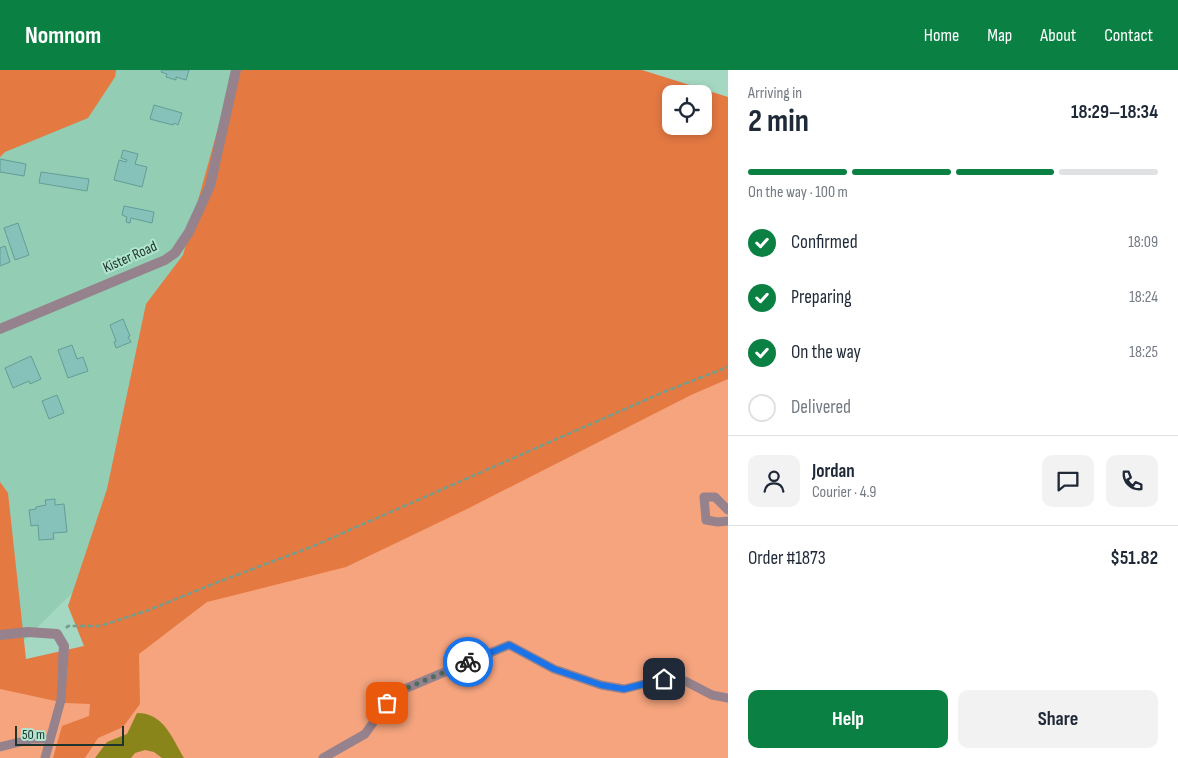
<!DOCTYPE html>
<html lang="en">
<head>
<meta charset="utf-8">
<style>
  body { margin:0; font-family:"Sofia Sans Condensed",sans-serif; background:#f2f2f3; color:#1f2937; height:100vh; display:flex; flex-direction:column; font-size:19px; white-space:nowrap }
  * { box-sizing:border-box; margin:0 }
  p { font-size:16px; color:#747a83 }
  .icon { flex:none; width:28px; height:28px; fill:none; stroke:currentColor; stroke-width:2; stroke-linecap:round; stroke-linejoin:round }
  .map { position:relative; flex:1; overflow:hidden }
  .details { display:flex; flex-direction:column; background:#fff; width:450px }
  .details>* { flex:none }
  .buttons { position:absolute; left:662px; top:15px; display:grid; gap:10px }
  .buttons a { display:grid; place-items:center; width:50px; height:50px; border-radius:10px; background:#fff; box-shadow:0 2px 8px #0003; font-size:25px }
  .scale { position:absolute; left:15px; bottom:12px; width:109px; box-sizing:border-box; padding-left:5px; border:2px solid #1f342c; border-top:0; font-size:14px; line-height:18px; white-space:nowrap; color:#1f342c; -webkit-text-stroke:4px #b1e5cf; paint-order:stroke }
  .pin { position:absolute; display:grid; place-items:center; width:42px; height:42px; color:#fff; margin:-21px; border-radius:10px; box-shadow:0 2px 8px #0006 }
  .courier { position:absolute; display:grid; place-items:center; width:50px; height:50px; margin:-25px; border:4px solid #1a73e8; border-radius:50%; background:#fff; color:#222; box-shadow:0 1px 6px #0007 }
  .summary em { font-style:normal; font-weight:700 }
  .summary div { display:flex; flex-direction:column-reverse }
  .summary { display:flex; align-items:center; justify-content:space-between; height:85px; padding:0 20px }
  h1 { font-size:32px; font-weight:700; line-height:38px }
  .bar { display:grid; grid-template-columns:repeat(4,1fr); gap:8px 5px; align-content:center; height:60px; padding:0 20px }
  .bar i { height:6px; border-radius:4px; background:#e0e1e3 }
  .bar .selected { background:#0b8043 }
  .bar p { grid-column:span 4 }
  .line { display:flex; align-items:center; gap:12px; padding:0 20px; border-top:1px solid #e0e1e3 }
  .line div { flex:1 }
  .round { display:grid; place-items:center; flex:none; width:52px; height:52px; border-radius:10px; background:#f2f2f3 }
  ol { padding:0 20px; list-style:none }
  li { display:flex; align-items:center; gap:15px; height:55px }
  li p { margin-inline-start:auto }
  li .icon { padding:5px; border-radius:50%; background:#0b8043; color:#fff; stroke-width:4 }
  li:last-child { color:#747a83 }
  li i { width:28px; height:28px; border:2px solid #e0e1e3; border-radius:50% }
  .action { display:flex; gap:10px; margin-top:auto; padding:10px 20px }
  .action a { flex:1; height:58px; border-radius:10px; background:#0b8043; color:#fff; font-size:20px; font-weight:700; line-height:58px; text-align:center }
  .action a+a { background:#f2f2f3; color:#1f2937 }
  header { display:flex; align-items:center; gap:30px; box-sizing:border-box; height:70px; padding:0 25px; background:#0b8043; color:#fff }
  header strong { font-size:24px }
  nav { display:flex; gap:28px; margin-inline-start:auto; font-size:18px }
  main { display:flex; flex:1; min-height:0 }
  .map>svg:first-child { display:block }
  .built { fill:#92cdb4 }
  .green { fill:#f5a47e }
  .forest { fill:#e47942; fill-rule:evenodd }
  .water { fill:#8a851b }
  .building { fill:#86c1ba; stroke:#639d96 }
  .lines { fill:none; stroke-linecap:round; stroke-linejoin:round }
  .path { stroke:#749d8c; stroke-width:2.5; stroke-dasharray:5 2.5; stroke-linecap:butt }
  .service { stroke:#96828c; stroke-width:9 }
  .minor { stroke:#96828c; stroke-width:10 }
  .done { stroke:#4e6d60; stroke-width:5; stroke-dasharray:0 9 }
  .route { stroke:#1a73e8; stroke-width:6 }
  .labels { text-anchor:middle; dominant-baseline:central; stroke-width:4; stroke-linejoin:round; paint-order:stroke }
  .street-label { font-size:15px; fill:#1f342c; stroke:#b1e5cf }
</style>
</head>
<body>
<header>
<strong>Nomnom</strong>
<nav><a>Home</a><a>Map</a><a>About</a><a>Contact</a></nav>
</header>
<main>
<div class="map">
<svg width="728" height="688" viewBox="0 0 728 688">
  <rect width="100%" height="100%" fill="#a4d8c2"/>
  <path class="built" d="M0 0H272L113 483 0 594Z"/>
  <path class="green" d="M728 293V688H0V613Z"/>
  <path class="forest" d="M0 0H116L115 7 88 48 5 82 0 87Z
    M234 0H642L728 27V309L691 325 467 439 346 497 207 532 139 584 140 634 123 657 98 668 85 688H53L62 656 89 646 90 634 65 633 0 619V412L8 423 26 589 84 576 68 536 107 419 146 234 183 185ZM671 24H704V56H671Z"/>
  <path class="water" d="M137 643C164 643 172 668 184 688H162L154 682 145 680 135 683 131 688H95L107 672 127 664Z"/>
  <path class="building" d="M162 0H189L186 10 176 7V10L166 7 167 4 161 2Z
    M154 35 182 43 178 55 174 53 173 55 150 49Z
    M123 80 138 84 135 94 147 97 142 117 114 110 119 90 126 92 127 90 121 88Z
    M0 89 26 94 24 106 0 102Z
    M41 102 89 109 87 121 39 113Z
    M124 136 154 142 152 153 131 148 130 153 126 152 127 147 122 145Z
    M18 153 29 185 15 190 4 158Z
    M5 176 10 192 0 196V178Z
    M123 249 130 266 128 267 131 272 116 278 114 272 116 271 110 255Z
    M72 275 77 289 83 287 88 301 68 308 58 280Z
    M31 286 41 309 30 314 29 311 13 318 5 298Z
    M57 325 64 343 49 349 42 331Z
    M55 429V435L64 434 67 462 53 463 54 469 39 470 38 455 31 456 29 440 36 439V437L46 435 45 430Z"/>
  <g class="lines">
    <path class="path" d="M66 558 68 556H100L149 540 218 512 311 477 666 321 728 297"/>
    <path class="service" d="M728 440 715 427H704L706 450 718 452 728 451
      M0 677 32 669H50
      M45 688 61 630 63 594
      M323 688 365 664 387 633 402 620 509 575 554 599 601 615 624 619 664 609 685 611 712 625 728 628"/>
    <path class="minor" d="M0 259 165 190 175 183 189 162 210 116 236 0
      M0 565 28 562 57 564 64 576 63 594"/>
  </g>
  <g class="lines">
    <path class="done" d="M387 633 402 620 468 592"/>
    <path class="route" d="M468 592 509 575 554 599 601 615 624 619 664 609"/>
  </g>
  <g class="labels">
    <g class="street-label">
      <text transform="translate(130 187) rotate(-24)">Kister Road</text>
    </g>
  </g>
</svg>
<div class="buttons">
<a><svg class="icon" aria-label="locate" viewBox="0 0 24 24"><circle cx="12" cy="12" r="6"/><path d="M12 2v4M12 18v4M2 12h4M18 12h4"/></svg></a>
</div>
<div class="scale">50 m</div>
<div class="pin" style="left:387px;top:633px;background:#ea580c"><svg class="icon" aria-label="bag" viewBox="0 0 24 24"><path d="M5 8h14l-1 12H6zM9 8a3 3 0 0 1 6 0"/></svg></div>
<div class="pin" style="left:664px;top:609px;background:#1f2937"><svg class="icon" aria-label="home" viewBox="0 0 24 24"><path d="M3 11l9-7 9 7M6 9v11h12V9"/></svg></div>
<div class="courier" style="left:468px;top:592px"><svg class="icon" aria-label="bike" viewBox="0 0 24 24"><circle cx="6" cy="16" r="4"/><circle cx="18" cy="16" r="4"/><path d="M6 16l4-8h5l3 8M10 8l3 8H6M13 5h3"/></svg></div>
</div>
<section class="details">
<div class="summary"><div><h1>2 min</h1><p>Arriving in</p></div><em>18:29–18:34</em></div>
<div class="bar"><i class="selected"></i><i class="selected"></i><i class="selected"></i><i></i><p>On the way · 100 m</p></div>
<ol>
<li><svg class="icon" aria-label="check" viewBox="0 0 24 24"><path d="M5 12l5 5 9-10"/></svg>Confirmed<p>18:09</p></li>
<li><svg class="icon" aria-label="check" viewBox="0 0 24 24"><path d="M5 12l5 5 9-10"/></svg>Preparing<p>18:24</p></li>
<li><svg class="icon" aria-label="check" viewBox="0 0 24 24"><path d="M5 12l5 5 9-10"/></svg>On the way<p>18:25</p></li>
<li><i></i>Delivered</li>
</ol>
<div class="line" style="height:90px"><a class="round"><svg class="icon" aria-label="person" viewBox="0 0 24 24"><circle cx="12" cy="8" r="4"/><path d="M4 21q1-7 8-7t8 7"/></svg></a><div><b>Jordan</b><p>Courier · 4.9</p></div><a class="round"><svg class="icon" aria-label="chat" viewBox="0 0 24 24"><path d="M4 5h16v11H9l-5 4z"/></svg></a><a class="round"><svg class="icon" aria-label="phone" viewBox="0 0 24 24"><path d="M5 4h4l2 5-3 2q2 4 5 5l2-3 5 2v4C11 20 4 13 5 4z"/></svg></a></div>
<div class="line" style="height:65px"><div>Order #1873</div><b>$51.82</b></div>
<div class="action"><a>Help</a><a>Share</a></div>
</section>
</main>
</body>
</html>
